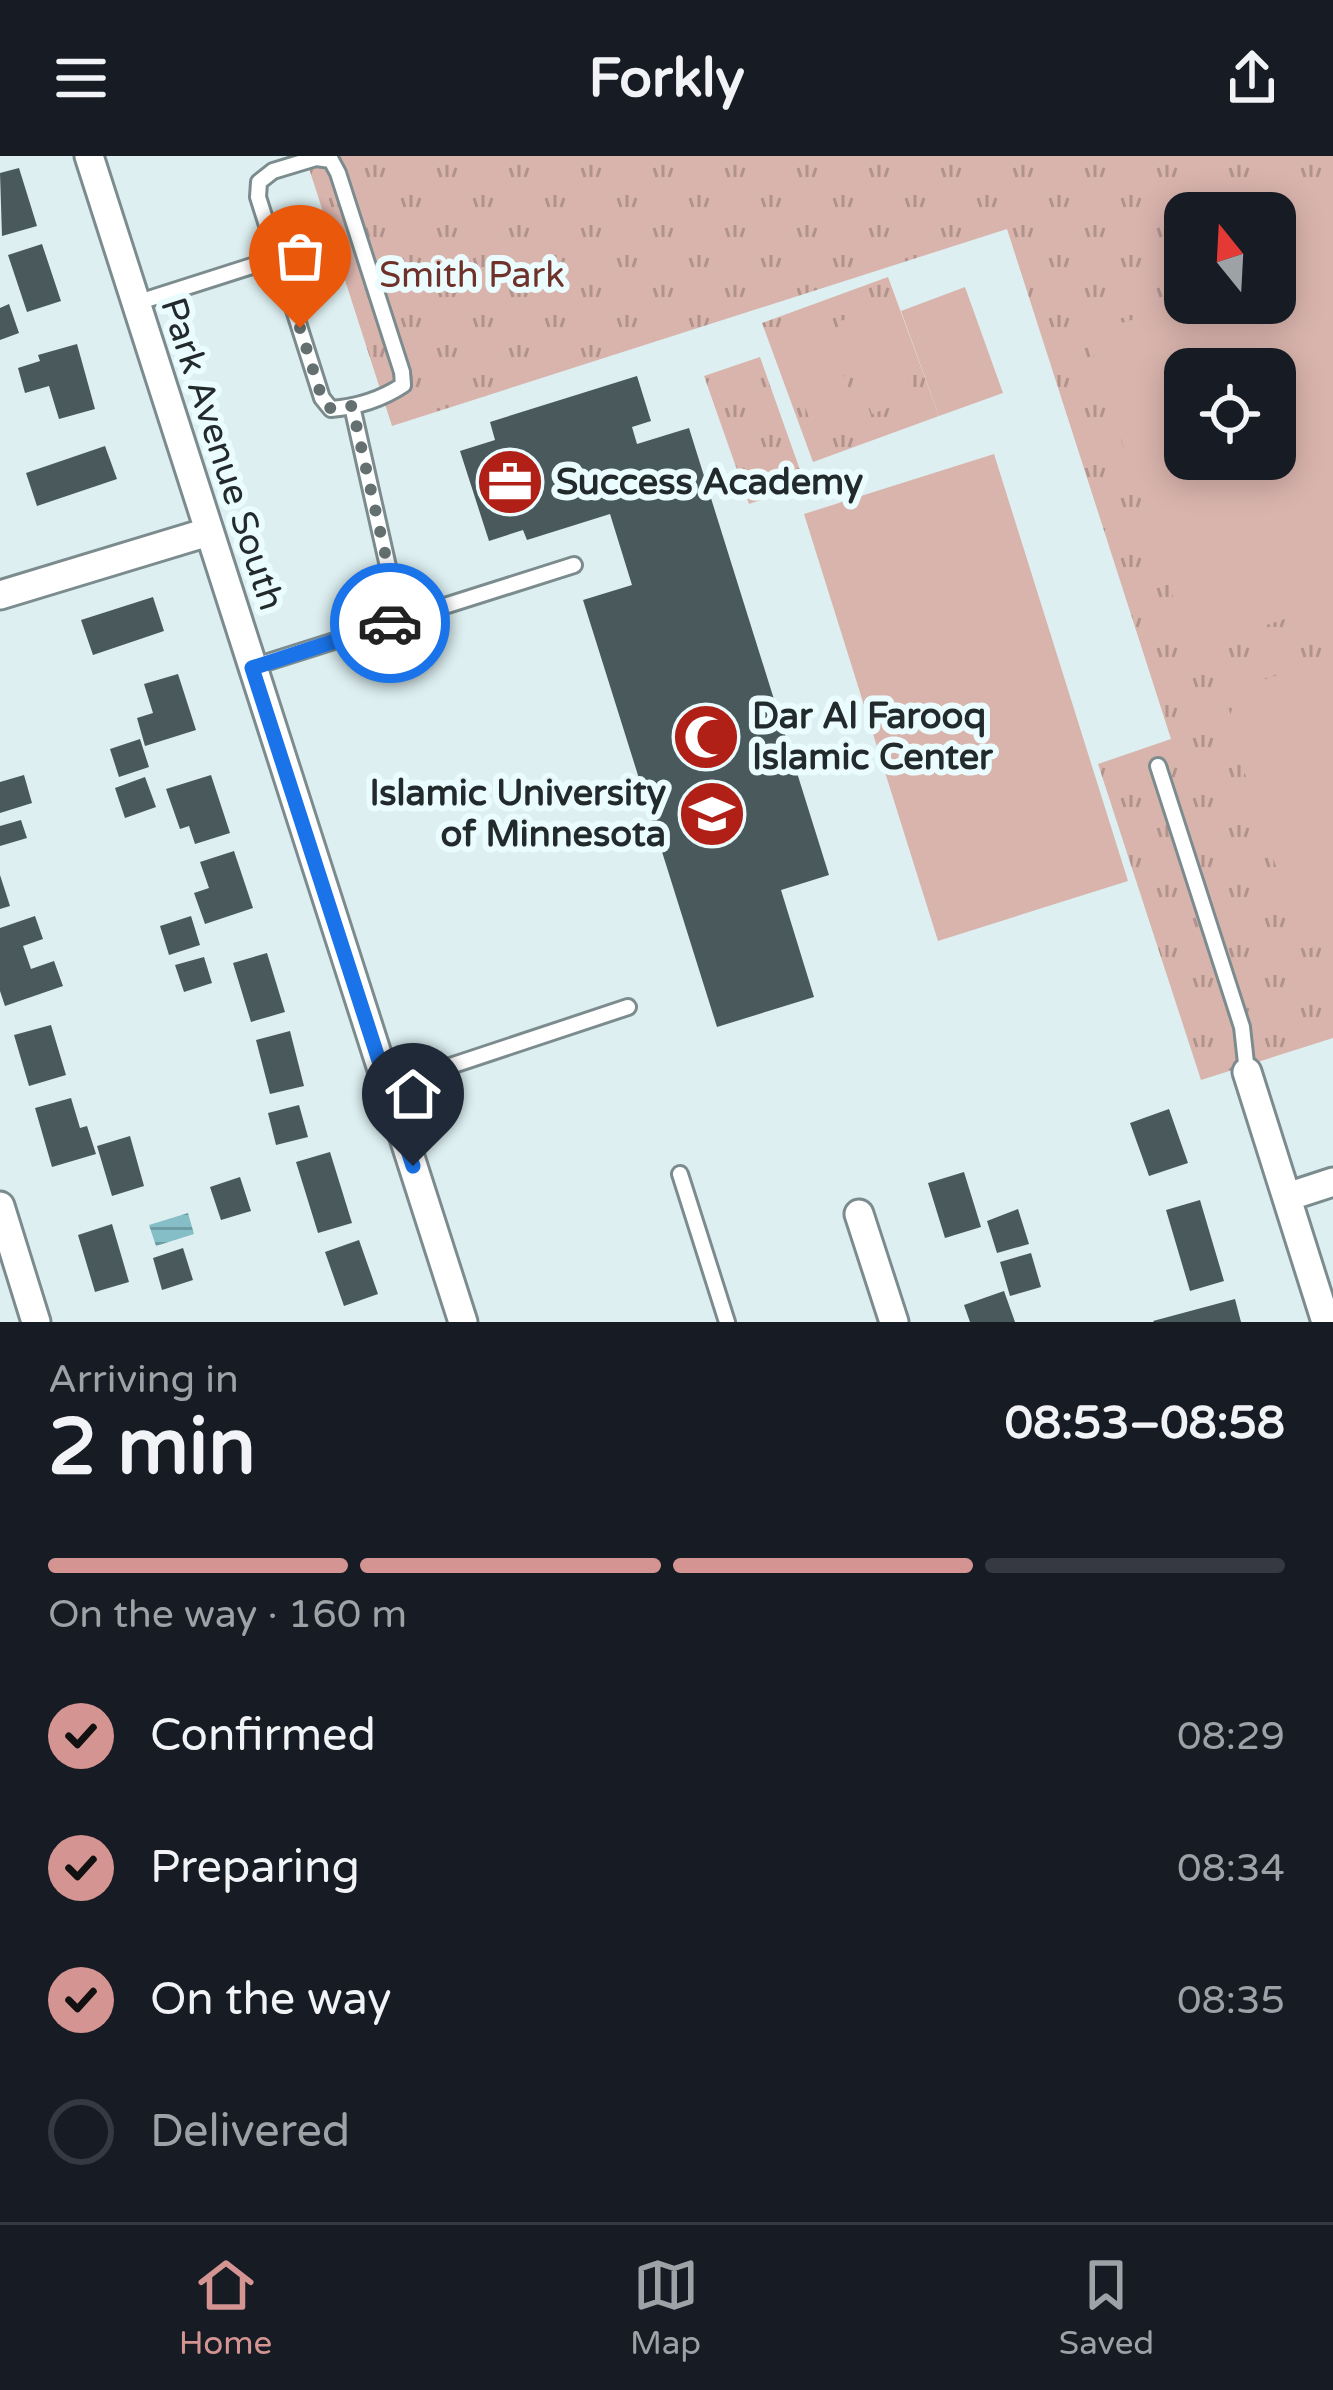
<!DOCTYPE html>
<html lang="en">
<head>
<meta charset="utf-8">
<style>
  body { margin:0; font-family:"Varela Round",sans-serif; background:#20242c; color:#f1f3f6; height:100vh; display:flex; flex-direction:column; font-size:45px; white-space:nowrap }
  * { box-sizing:border-box; margin:0 }
  p { font-size:39px; color:#9ea1a6 }
  .icon { flex:none; width:66px; height:66px; fill:none; stroke:currentColor; stroke-width:2; stroke-linecap:round; stroke-linejoin:round }
  .map { position:relative; height:1166px; overflow:hidden }
  .side { display:flex; flex-direction:column; background:#171b24; flex:1 }
  .side>* { flex:none }
  .needle { width:78px; rotate:342deg }
  .fabs { position:absolute; left:1164px; top:36px; display:grid; gap:24px }
  .fabs a { display:grid; place-items:center; width:132px; height:132px; border-radius:24px; background:#171b24; box-shadow:0 6px 30px #0003; font-size:60px }
  .pin { position:absolute; display:grid; place-items:center; width:102px; height:102px; color:#fff; margin:-123px -51px; border-radius:50% 50% 50% 0; rotate:-45deg; box-shadow:0 0 12px #0007 }
  .pin .icon { rotate:45deg }
  .courier { position:absolute; display:grid; place-items:center; width:120px; height:120px; margin:-60px; border:9px solid #1a73e8; border-radius:50%; background:#fff; color:#222; box-shadow:0 3px 15px #0007 }
  .headline em { font-style:normal; font-weight:700 }
  .headline div { display:flex; flex-direction:column-reverse }
  .headline { display:flex; align-items:center; justify-content:space-between; height:204px; padding:0 48px }
  h1 { font-size:78px; font-weight:700; line-height:90px }
  .bar { display:grid; grid-template-columns:repeat(4,1fr); gap:18px 12px; align-content:center; height:144px; padding:0 48px }
  .bar i { height:15px; border-radius:9px; background:#363941 }
  .bar .selected { background:#d49492 }
  .bar p { grid-column:span 4 }
  ol { padding:0 48px; list-style:none }
  li { display:flex; align-items:center; gap:36px; height:132px }
  li p { margin-inline-start:auto }
  li .icon { padding:12px; border-radius:50%; background:#d49492; color:#111; stroke-width:4 }
  li:last-child { color:#9ea1a6 }
  li i { width:66px; height:66px; border:6px solid #363941; border-radius:50% }
  header { display:flex; justify-content:space-between; align-items:center; height:156px; padding:0 48px; background:#171b24; font-size:54px; font-weight:700 }
  .dock { display:flex; justify-content:space-around; align-items:center; height:168px; border-top:3px solid #363941; background:#171b24; font-size:33px; color:#9ea1a6 }
  .dock a { display:grid; justify-items:center; gap:6px }
  .dock .selected { color:#d49492 }
  .map>svg:first-child { display:block }
  .grass { fill:url(#grass-tufts); fill-rule:evenodd }
  .garden { fill:#d9b4ad; fill-rule:evenodd }
  .water { fill:url(#water-rules) }
  .building { fill:#4a595b }
  .lines { fill:none; stroke-linecap:round; stroke-linejoin:round }
  .service-casing { stroke:#7c8c8e; stroke-width:20 }
  .minor-casing { stroke:#7c8c8e; stroke-width:33 }
  .service { stroke:#fff; stroke-width:14 }
  .minor { stroke:#fff; stroke-width:27 }
  .done { stroke:#646f70; stroke-width:12; stroke-dasharray:0 21.6 }
  .route { stroke:#1a73e8; stroke-width:15 }
  .labels { text-anchor:middle; dominant-baseline:central; stroke-width:12; stroke-linejoin:round; paint-order:stroke }
  .park-label { font-size:36px; fill:#6f3129; stroke:#eafcfe }
  .street-label { font-size:36px; fill:#232a2b; stroke:#eafcfe }
  .poi-label { font-size:36px; font-weight:bold; fill:#232a2b; stroke:#eafcfe; text-anchor:start }
</style>
</head>
<body>
<header><svg class="icon" aria-label="menu" viewBox="0 0 24 24"><path d="M4 6h16M4 12h16M4 18h16"/></svg>Forkly<svg class="icon" aria-label="share" viewBox="0 0 24 24"><path d="M12 15V3M7 8l5-5 5 5M5 13v7h14v-7"/></svg></header>
<div class="map">
<svg width="1333" height="1166" viewBox="0 0 1333 1166">
  <defs>
    <pattern id="grass-tufts" width="24" height="20" patternUnits="userSpaceOnUse" patternTransform="scale(3)"><rect width="24" height="20" fill="#d9b4ad"/><path d="M3 7l-1-3M5 7V3M7 7l1-3M15 17l-1-3M17 17v-4M19 17l1-3" fill="none" stroke="#b0938d"/></pattern>
    <pattern id="water-rules" width="6" height="5" patternUnits="userSpaceOnUse" patternTransform="scale(3)"><rect width="6" height="5" fill="#85bec6"/><path d="M0 2.5h6" fill="none" stroke="#6c9ba1"/></pattern>
  </defs>
  <rect width="100%" height="100%" fill="#ddeff1"/>
  <path class="grass" d="M305 0H1333V882L1201 924 1098 608 1171 583 1007 73 392 270ZM1185 57H1275V147H1185ZM1185 213H1275V303H1185Z
    M888 121 939 260 813 306 762 167Z
    M760 201 805 328 749 348 704 220Z"/>
  <path class="garden" d="M1313 37 1321 44 1333 41V448L1209 487 1183 471 1086 177 1191 147H1275V80ZM1185 213H1275V303H1185Z
    M965 131 1003 237 939 260 901 155Z
    M882 150 915 242 872 258 838 166Z
    M826 170 859 261 815 278 782 186Z
    M994 298 1128 725 938 785 804 358Z
    M1333 501V785L1304 794 1228 567 1238 532Z"/>
  <path class="water" d="M188 1057 194 1078 156 1090 149 1069Z"/>
  <path class="building" d="M19 12 37 70 2 80 0 17Z
    M42 88 61 145 27 156 8 99Z
    M9 148 19 177 0 184V152Z
    M77 188 95 253 59 263 49 230 25 237 18 212 40 205 38 199Z
    M637 220 651 265 632 271 637 288 689 272 829 719 781 734 814 841 717 871 583 444 632 429 610 358 527 384 523 374 489 385 460 295 495 284 490 266Z
    M105 290 117 323 37 350 26 317Z
    M153 441 164 475 93 499 81 464Z
    M178 518 196 574 145 590 137 562 153 557 144 528Z
    M140 583 149 611 119 621 110 593Z
    M24 619 32 647 0 657V626Z
    M211 619 230 677 195 688 189 670 180 673 166 633Z
    M145 621 156 651 125 662 115 632Z
    M21 664 27 682 0 690V670Z
    M234 695 253 752 205 768 194 737 209 732 200 706Z
    M0 719 10 750 0 753Z
    M35 760 43 783 23 790 31 813 54 805 63 830 5 850 0 835V772Z
    M191 760 200 789 169 799 160 770Z
    M267 797 285 856 251 866 233 807Z
    M204 801 212 827 184 836 175 809Z
    M51 869 66 919 29 930 14 879Z
    M290 875 304 930 270 938 256 884Z
    M71 942 80 972 87 970 96 998 52 1011 35 952Z
    M299 949 308 981 276 989 268 957Z
    M1169 953 1188 1007 1149 1020 1130 967Z
    M130 980 144 1030 112 1040 97 990Z
    M330 996 352 1067 318 1077 296 1006Z
    M964 1016 981 1071 945 1082 928 1027Z
    M240 1021 251 1055 221 1064 210 1031Z
    M1200 1044 1224 1125 1190 1135 1166 1054Z
    M1018 1053 1029 1088 997 1097 987 1065Z
    M112 1068 129 1126 95 1136 78 1079Z
    M359 1084 378 1138 344 1150 325 1096Z
    M183 1092 193 1124 162 1134 153 1102Z
    M1031 1097 1041 1131 1010 1140 1000 1106Z
    M1004 1135 1015 1166H970L964 1149Z
    M1235 1143 1241 1166H1154L1153 1165Z"/>
  <g class="lines">
    <defs>
      <path id="service" d="M316 2 331 4 338 17 402 216 403 229C382 243 356 251 331 253L322 242 258 41 259 26 273 15Z
        M136 147 277 102
        M352 250 400 464
        M252 511 574 409
        M1158 610 1242 871 1247 916
        M387 931 628 851
        M680 1018 727 1166"/>
      <path id="minor" d="M89 0 463 1166
        M0 439 208 376
        M1247 916 1326 1166
        M1287 1041 1333 1026
        M0 1050 36 1166
        M859 1058 894 1166"/>
    </defs>
    <use href="#service" class="service-casing"/>
    <use href="#minor" class="minor-casing"/>
    <use href="#service" class="service"/>
    <use href="#minor" class="minor"/>
  </g>
  <g class="lines">
    <path class="done" d="M300 172 322 242 331 253 352 250 400 464 390 467"/>
    <path class="route" d="M390 467 252 512 413 1010"/>
  </g>
  <defs>
    <symbol id="office-disc" viewBox="-11 -11 22 22"><circle r="9.5" fill="#b02017" stroke="#eafcfe"/><path d="M-6-3h4V-5.5h4V-3h4V5H-6ZM-1-4.5V-3h2v-1.5ZM-6 0V1H6V0Z" fill="#fff"/></symbol>
    <symbol id="mosque-disc" viewBox="-11 -11 22 22"><circle r="9.5" fill="#b02017" stroke="#eafcfe"/><path d="M3.5-4.9A6 6 0 1 0 3.5 4.9A5 5 0 1 1 3.5-4.9Z" fill="#fff"/></symbol>
    <symbol id="university-disc" viewBox="-11 -11 22 22"><circle r="9.5" fill="#b02017" stroke="#eafcfe"/><path d="M0-5L7-2L0 1L-7-2ZM-4 1L0 2.5L4 1V4Q0 6-4 4Z" fill="#fff"/></symbol>
  </defs>
  <g fill-rule="evenodd">
    <use href="#office-disc" x="472" y="288" width="76" height="76"/>
    <use href="#mosque-disc" x="668" y="543" width="76" height="76"/>
    <use href="#university-disc" x="674" y="620" width="76" height="76"/>
  </g>
  <g class="labels">
    <g class="park-label">
      <text x="472" y="119">Smith Park</text>
    </g>
    <g class="street-label">
      <text transform="translate(222 298) rotate(72)">Park Avenue South</text>
    </g>
    <g class="poi-label">
      <text x="556" y="326">Success Academy</text>
      <text x="752" y="560">Dar Al Farooq<tspan x="752" dy="41">Islamic Center</tspan></text>
      <text x="666" y="637" text-anchor="end">Islamic University<tspan x="666" dy="41">of Minnesota</tspan></text>
    </g>
  </g>
</svg>
<div class="fabs">
<a><svg class="needle" viewBox="-14 -14 28 28"><path d="M0-13l5 13h-10z" fill="#e53935"/><path d="M0 13l5-13h-10z" fill="#9ea1a6"/></svg></a>
<a><svg class="icon" aria-label="locate" viewBox="0 0 24 24"><circle cx="12" cy="12" r="6"/><path d="M12 2v4M12 18v4M2 12h4M18 12h4"/></svg></a>
</div>
<div class="pin" style="left:300px;top:172px;background:#ea580c"><svg class="icon" aria-label="bag" viewBox="0 0 24 24"><path d="M5 8h14l-1 12H6zM9 8a3 3 0 0 1 6 0"/></svg></div>
<div class="pin" style="left:413px;top:1010px;background:#1f2937"><svg class="icon" aria-label="home" viewBox="0 0 24 24"><path d="M3 11l9-7 9 7M6 9v11h12V9"/></svg></div>
<div class="courier" style="left:390px;top:467px"><svg class="icon" aria-label="car" viewBox="0 0 24 24"><path d="M5 17H2v-5l4-1 3-4h7l3 4 3 1v5h-3M9 17h6M6 11h13"/><circle cx="7" cy="17" r="2"/><circle cx="17" cy="17" r="2"/></svg></div>
</div>
<section class="side">
<div class="headline"><div><h1>2 min</h1><p>Arriving in</p></div><em>08:53–08:58</em></div>
<div class="bar"><i class="selected"></i><i class="selected"></i><i class="selected"></i><i></i><p>On the way · 160 m</p></div>
<ol>
<li><svg class="icon" aria-label="check" viewBox="0 0 24 24"><path d="M5 12l5 5 9-10"/></svg>Confirmed<p>08:29</p></li>
<li><svg class="icon" aria-label="check" viewBox="0 0 24 24"><path d="M5 12l5 5 9-10"/></svg>Preparing<p>08:34</p></li>
<li><svg class="icon" aria-label="check" viewBox="0 0 24 24"><path d="M5 12l5 5 9-10"/></svg>On the way<p>08:35</p></li>
<li><i></i>Delivered</li>
</ol>
</section>
<nav class="dock">
<a class="selected"><svg class="icon" aria-label="home" viewBox="0 0 24 24"><path d="M3 11l9-7 9 7M6 9v11h12V9"/></svg>Home</a>
<a><svg class="icon" aria-label="map" viewBox="0 0 24 24"><path d="M3 6l6-2 6 2 6-2v14l-6 2-6-2-6 2zM9 4v14M15 6v14"/></svg>Map</a>
<a><svg class="icon" aria-label="saved" viewBox="0 0 24 24"><path d="M7 4h10v16l-5-4-5 4z"/></svg>Saved</a>
</nav>
</body>
</html>
